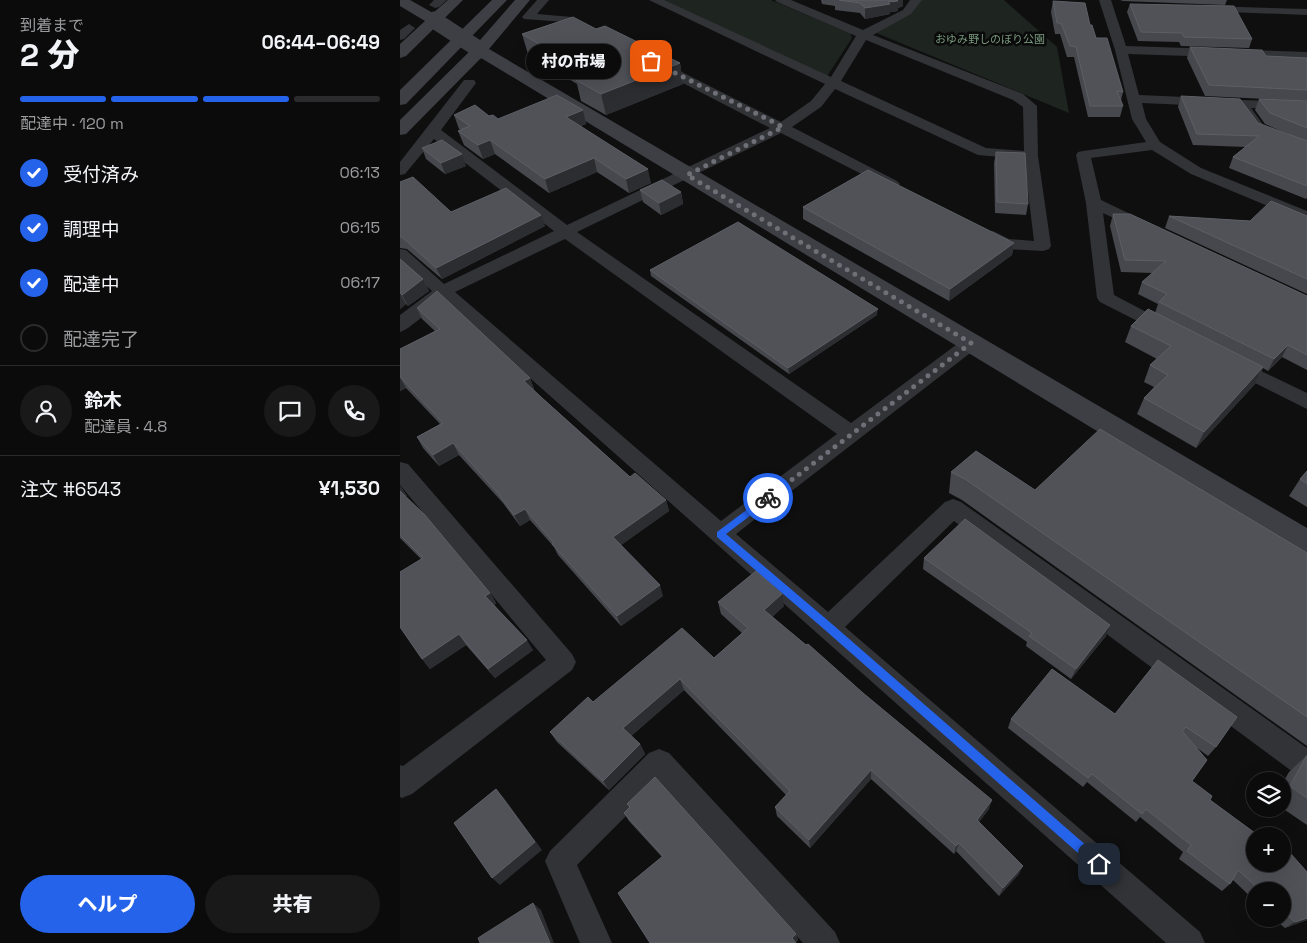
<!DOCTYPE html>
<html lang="ja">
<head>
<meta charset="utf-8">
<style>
  body { margin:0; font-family:"Space Grotesk","Noto Sans JP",sans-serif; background:#19191a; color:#f1f3f6; height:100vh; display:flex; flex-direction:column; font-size:19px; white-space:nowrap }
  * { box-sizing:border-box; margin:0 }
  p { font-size:16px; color:#9a9b9d }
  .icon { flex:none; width:28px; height:28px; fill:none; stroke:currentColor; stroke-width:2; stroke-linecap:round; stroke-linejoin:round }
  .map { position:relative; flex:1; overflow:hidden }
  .panel { display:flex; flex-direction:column; background:#0b0b0c; width:400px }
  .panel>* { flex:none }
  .buttons { position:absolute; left:846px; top:772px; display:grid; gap:10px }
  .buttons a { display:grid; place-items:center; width:45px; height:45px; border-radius:50%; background:#0b0b0c; box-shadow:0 5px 20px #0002,0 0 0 1px #2b2b2d; font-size:25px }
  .pin { position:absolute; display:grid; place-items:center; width:42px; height:42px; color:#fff; margin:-21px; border-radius:10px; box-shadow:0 2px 8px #0006 }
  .courier { position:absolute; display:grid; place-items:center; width:50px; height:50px; margin:-25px; border:4px solid #2563eb; border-radius:50%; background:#fff; color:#222; box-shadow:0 1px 6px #0007 }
  .bubble { position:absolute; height:35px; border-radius:18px; background:#0b0b0c; box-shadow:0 5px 20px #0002,0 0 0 1px #2b2b2d; font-size:16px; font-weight:800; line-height:35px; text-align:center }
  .summary em { font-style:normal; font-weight:800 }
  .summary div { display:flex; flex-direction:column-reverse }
  .summary { display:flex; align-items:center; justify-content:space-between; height:85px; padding:0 20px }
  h1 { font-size:32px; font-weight:800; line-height:38px }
  .bar { display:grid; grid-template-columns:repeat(4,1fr); gap:8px 5px; align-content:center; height:60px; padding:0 20px }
  .bar i { height:6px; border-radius:4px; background:#2b2b2d }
  .bar .on { background:#2563eb }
  .bar p { grid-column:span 4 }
  .line { display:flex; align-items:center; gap:12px; padding:0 20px; border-top:1px solid #2b2b2d }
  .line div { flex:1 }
  .round { display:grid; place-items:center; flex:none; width:52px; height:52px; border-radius:26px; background:#19191a }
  ol { padding:0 20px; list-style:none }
  li { display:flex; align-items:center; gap:15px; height:55px }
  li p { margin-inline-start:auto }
  li .icon { padding:5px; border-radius:50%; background:#2563eb; color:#fff; stroke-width:4 }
  li:last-child { color:#9a9b9d }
  li i { width:28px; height:28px; border:2px solid #2b2b2d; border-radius:50% }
  .primary-button { display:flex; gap:10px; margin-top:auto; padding:10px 20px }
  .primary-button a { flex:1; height:58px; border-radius:30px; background:#2563eb; color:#fff; font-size:20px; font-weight:800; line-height:58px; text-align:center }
  .primary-button a+a { background:#19191a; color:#f1f3f6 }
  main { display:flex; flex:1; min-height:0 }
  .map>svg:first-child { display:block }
  .green { fill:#1e241f }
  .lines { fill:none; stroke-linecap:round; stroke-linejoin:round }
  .street { fill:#323337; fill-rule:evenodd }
  .secondary { fill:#3e3f45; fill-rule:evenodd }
  .secondary-bridge { stroke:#3e3f45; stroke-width:17 }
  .wall { fill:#47484d }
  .shaded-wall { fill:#2c2d30 }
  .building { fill:#505258; stroke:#5d5f66 }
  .route { fill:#2563eb }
  .done { stroke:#6e7078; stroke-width:5; stroke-dasharray:0 9 }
  .labels { text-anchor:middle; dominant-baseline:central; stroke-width:5; stroke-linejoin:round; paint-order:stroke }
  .far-park-label { font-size:11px; fill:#799a7e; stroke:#0a0a0b }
</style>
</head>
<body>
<main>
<section class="panel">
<div class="summary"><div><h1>2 分</h1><p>到着まで</p></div><em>06:44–06:49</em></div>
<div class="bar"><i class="on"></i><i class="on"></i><i class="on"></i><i></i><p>配達中 · 120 m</p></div>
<ol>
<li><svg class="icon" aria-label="check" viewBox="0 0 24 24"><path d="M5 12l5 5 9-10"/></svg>受付済み<p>06:13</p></li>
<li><svg class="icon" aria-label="check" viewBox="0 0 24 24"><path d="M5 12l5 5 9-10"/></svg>調理中<p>06:15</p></li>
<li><svg class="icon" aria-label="check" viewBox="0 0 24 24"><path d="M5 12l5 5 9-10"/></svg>配達中<p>06:17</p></li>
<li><i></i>配達完了</li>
</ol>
<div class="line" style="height:90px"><a class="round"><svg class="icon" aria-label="person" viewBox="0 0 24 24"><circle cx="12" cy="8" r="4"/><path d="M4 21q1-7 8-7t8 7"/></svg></a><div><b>鈴木</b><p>配達員 · 4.8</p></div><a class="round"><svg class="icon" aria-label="chat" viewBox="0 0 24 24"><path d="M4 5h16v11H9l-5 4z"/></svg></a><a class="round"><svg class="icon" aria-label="phone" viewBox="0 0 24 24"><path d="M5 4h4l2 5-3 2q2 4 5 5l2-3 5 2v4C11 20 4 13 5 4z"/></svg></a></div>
<div class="line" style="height:65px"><div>注文 #6543</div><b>¥1,530</b></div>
<div class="primary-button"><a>ヘルプ</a><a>共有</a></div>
</section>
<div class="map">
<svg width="907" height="943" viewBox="0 0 907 943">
  <rect width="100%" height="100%" fill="#0f0f10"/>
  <path class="green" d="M261 0H371L450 33 452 38 426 78Z
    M518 0H604L657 47 669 113 474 32Z"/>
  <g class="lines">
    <path class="street" d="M34 0H47L39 7 35 8 29 5Z
      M137 0H149L137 14 172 17 197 31 191 35 166 22 124 19 122 17Z
      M249 0H264L431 77 456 36 377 2 375 0H391L463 30 503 10 510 0H522L511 14 473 35 623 94 637 106 638 156 651 246 649 249 643 251 606 249 581 237 579 234 581 231H593L609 239 634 241 624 159 578 155 435 89 421 107 392 127 497 181 500 184 497 187H487L381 133 177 232 451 423 564 339 571 337 578 339 580 343 578 347 336 534 428 612 545 502 553 499 561 502 907 748V779L897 775 554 521 445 627 800 932 805 943H766L42 300C33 307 9 330 0 332V315L32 291 0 263V249L6 250 44 284 154 231 34 139 5 174 0 175V162L64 80H74L76 83 41 130 167 225 370 128 252 67 250 64 252 61H260L381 122 411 101 425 84ZM466 40 613 100 623 107 624 151 586 148 441 81ZM165 239 437 434 321 521 55 292Z
      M699 0H711L726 46 907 52V60L728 54 739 95 809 98 816 102 809 106 742 103 746 119 760 142 801 168 907 211V222L901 220 791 174 752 150 691 158 701 200 749 223 751 226 749 229H737L703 213 714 295 771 325 774 329 771 333 765 335 700 302 697 298 686 203 676 155 678 152 683 151 746 142 732 119 715 50Z
      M807 6 907 9V15L803 11 801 9Z
      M9 24 15 28 4 39 0 40V30Z
      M841 100 907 102V110L851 108 864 126 907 143V152L854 132 834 104Z
      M832 357 907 393V409L825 368 823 363 825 358Z
      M0 462 8 464 172 654 176 662 172 670 12 794 2 798 0 797V765L3 766 146 660 0 485Z
      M259 749 269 753 435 932 440 943H403L259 783 177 865 212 943H180L145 861 150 851 249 753Z"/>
    <path class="secondary" d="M0 0H10L33 13 48 0H63L6 56 0 58V44L25 21 0 6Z
      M92 0H107L6 104 0 105V90Z
      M115 0H130L89 49 907 528V555L897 552 81 58 6 134 0 135V120L74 47Z"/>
    <path class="secondary-bridge" d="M34 20 80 50"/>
  </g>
  <path class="wall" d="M421 0H503V6L498 8V11L490 12V14L465 19 460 13 435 10V6L422 4Z
    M720 0H827L825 5 723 1Z
    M653 1 690 25 723 92 721 100 723 106 720 117H688L674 57H667L660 34H655L651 12Z
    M730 4 852 39 849 48 781 46 779 42 738 41 727 12Z
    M196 29 280 63 283 84 206 115 181 101 177 84 128 54 122 34Z
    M790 47 866 56 907 58V101L805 96 787 58Z
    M781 96 895 137 865 124 855 110 859 99 907 101V198L906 199 829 168 833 157 846 147 793 145 778 107Z
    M183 110 186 124 181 126 251 183 229 193 197 172 149 193 95 154 83 159 64 145 58 131 61 130 59 129 54 115 89 116 98 119Z
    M22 148 66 166 45 174 26 159Z
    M596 152 628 204 626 215 595 213 594 163Z
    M0 182 51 212 145 226 42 279 7 249 0 248Z
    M240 190 281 192 283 204 261 215 243 202Z
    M403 207 614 243 612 255 549 301 403 219Z
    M713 214 907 296V370L882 357 868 371 863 368 855 384 796 448 737 414 744 398 754 387 744 382 750 365 757 359 725 342 731 326 755 313 758 304 738 294 742 282 753 273 721 272 710 226Z
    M769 216 850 221 907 216V294L765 228Z
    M0 259 23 279 29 291 8 306 6 304 0 309Z
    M250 270 477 315 389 374 251 276Z
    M17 308 130 378 134 389 133 390 141 397 230 477 266 500 269 511 221 545 263 596 221 626 158 555 154 547 130 520 120 526 103 503 59 455 39 466 23 448 17 437 40 424 6 388 0 391V349L35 331 22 319Z
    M907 471V507L889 496 900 479Z
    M551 472 635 490 907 553V746L562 500 549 493Z
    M0 486 7 496H5L90 593 96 603 94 605 133 650 95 678 66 645 30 669 22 659 21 559 0 538Z
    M524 558 706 636 671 679 626 646 627 642 523 569Z
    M318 602 384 606 372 617 589 809 579 822 619 874 599 896 556 851 554 854 471 779 410 848 377 816 375 807 386 795 284 690 231 736 240 744 245 754 209 790 157 742 150 732 193 702 314 658 342 633 321 614Z
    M758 660 816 747 808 756 797 748 792 781 810 800 907 872V920L885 928 874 919H882V891H855V901L833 880 830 884 822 891 779 859 783 852 740 817 736 822 687 782 683 787 608 728 611 719 715 714Z
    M907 755V825L882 808V784L889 772Z
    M227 804 396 934 398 940 396 942 262 857 229 821 224 813 230 808Z"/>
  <path class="shaded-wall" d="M495 0H503V6L498 8V11L490 12V14L465 19V8Z
    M280 63 283 84 206 115 201 94Z
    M183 110 186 124 170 131 166 117Z
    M90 140 95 154 83 159 78 145Z
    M62 154 66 166 45 174 41 163Z
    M194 158 197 172 149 193 145 179Z
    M248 169 251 183 229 193 226 179Z
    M281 192 283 204 261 215 259 203Z
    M141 215 145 226 42 279 36 268Z
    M614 243 612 255 549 301 550 289Z
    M23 279 29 291 8 306 2 295Z
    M0 293 6 304 0 309Z
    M478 309 477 315 389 374 388 368Z
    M888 345 882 357 868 371 874 359Z
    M863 367 855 384 796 448 804 432Z
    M0 377 6 388 0 391Z
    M130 378 134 389 128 392 124 381Z
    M53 443 59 455 39 466 33 455Z
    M0 486 7 496 3 498 0 494Z
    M266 500 269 511 217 548 213 537Z
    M125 509 130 520 120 526 114 515Z
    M260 585 263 596 221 626 217 616Z
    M90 593 96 603 92 606 85 596Z
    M382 594 384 606 366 622 364 610Z
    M710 625 706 636 671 679 676 669Z
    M59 634 66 645 30 669 22 659Z
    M127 640 133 650 95 678 88 669Z
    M280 679 284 690 228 739 223 728Z
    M240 744 245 754 209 790 203 781Z
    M471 770V779L410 848 409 840Z
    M96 789 104 798 142 850 100 885 92 878Z
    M592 800 589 809 574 828 577 820Z
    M559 843 556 851 554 854 556 846Z
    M623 866 619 874 599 896 603 888Z
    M133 903 141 910 154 943H150Z
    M907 918V920L885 928 895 922Z
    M396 934 398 940 394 943 392 938Z"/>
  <path class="building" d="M439 0H497L498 1 488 2 490 4 465 8 460 3Z
    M653 1 685 3 690 25H692L696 38H707L723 92 717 91 723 106H690L676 47 670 46 661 23H657Z
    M730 4 834 6 852 39 784 37 782 33 741 32Z
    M173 17 196 29 205 26 280 63 201 94 176 80 190 74 122 34Z
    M790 47 859 50H862L866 56 907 58V90L809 85Z
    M157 95 183 110 166 117 248 169 226 179 194 158 145 179 90 140 78 145 58 131 70 126 54 115 75 105 89 116 93 115 98 119Z
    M781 96 840 99 858 123 907 141V186L833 157 859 136 797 134Z
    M859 99 907 101V128L870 113Z
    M42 140 62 154 41 163 22 148Z
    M596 152 625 153 628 204 597 202Z
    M468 170 614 243 550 289 403 207Z
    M13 177 51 212 106 188 141 215 36 268 2 237H0V182Z
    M262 180 281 192 259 203 240 190Z
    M871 201 907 216V279L769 216 850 221Z
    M713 214H730L907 296V355L888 345 874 359 759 302 767 294 742 282 766 261 725 260Z
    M338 222 478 309 388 368 250 270Z
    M0 259 23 279 2 295 0 292Z
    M37 291 130 378 124 381 141 397 230 477 235 473 266 500 213 537 260 585 217 616 152 544 154 543 125 509 114 515 97 492 53 443 33 455 17 437 43 423 0 377V349L40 329 17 308Z
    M748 309 863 367 804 432 744 398 768 375 750 365 771 346 731 326Z
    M700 429 907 553V717L565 479 551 472 576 451 635 490Z
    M907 471V484L900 479Z
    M0 491 25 515 90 593 85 596 127 640 88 669 59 634 22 659 0 627V572L23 558 0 535Z
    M565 519 710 625 676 669 629 636 632 633 524 558Z
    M356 571 382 594 364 610 406 645 408 644 463 693 592 800 577 820 623 866 603 888 559 843 556 846 471 770 409 840 375 807 390 791 280 679 223 728 240 744 203 781 150 732 188 697 193 702 282 628 314 658 348 628 318 602Z
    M758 660 837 717 816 747 786 727 782 731 807 760 792 781 812 796 810 800 859 836H855V864H882L883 845 907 872V918L895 922 882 911V891H861L838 870 830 884 787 851 791 845 746 809 742 814 692 774 688 778 611 719 652 669 715 714Z
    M907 755V798L890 786Z
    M255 777 396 934 392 938 396 943H250L218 893 263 856 224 813 230 807 227 804Z
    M96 789 135 842 92 878 54 823Z
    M133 903 150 943H80L78 938Z"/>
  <path class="route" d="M368 494 372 498 371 500 326 534 432 624 703 860 704 864 703 868 699 870 695 868 425 630 317 537V532Z"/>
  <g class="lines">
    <path class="done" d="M251 61 383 127 287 175 571 343 368 498"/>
  </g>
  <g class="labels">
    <g class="far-park-label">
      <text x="590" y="39">おゆみ野しのぼり公園</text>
    </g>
  </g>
</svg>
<div class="buttons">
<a><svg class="icon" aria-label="layers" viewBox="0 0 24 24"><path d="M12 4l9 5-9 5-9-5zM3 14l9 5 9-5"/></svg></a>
<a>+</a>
<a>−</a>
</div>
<div class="pin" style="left:251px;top:61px;background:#ea580c"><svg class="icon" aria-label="bag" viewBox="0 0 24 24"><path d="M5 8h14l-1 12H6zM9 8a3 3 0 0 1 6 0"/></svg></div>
<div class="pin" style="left:699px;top:864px;background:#1f2937"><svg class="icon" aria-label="home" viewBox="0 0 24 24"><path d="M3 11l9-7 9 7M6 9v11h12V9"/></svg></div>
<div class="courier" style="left:368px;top:498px"><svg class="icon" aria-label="bike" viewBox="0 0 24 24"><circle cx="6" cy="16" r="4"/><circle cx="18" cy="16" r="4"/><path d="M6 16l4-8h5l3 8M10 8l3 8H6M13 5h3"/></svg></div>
<div class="bubble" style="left:126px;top:44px;width:95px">村の市場</div>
</div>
</main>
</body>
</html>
